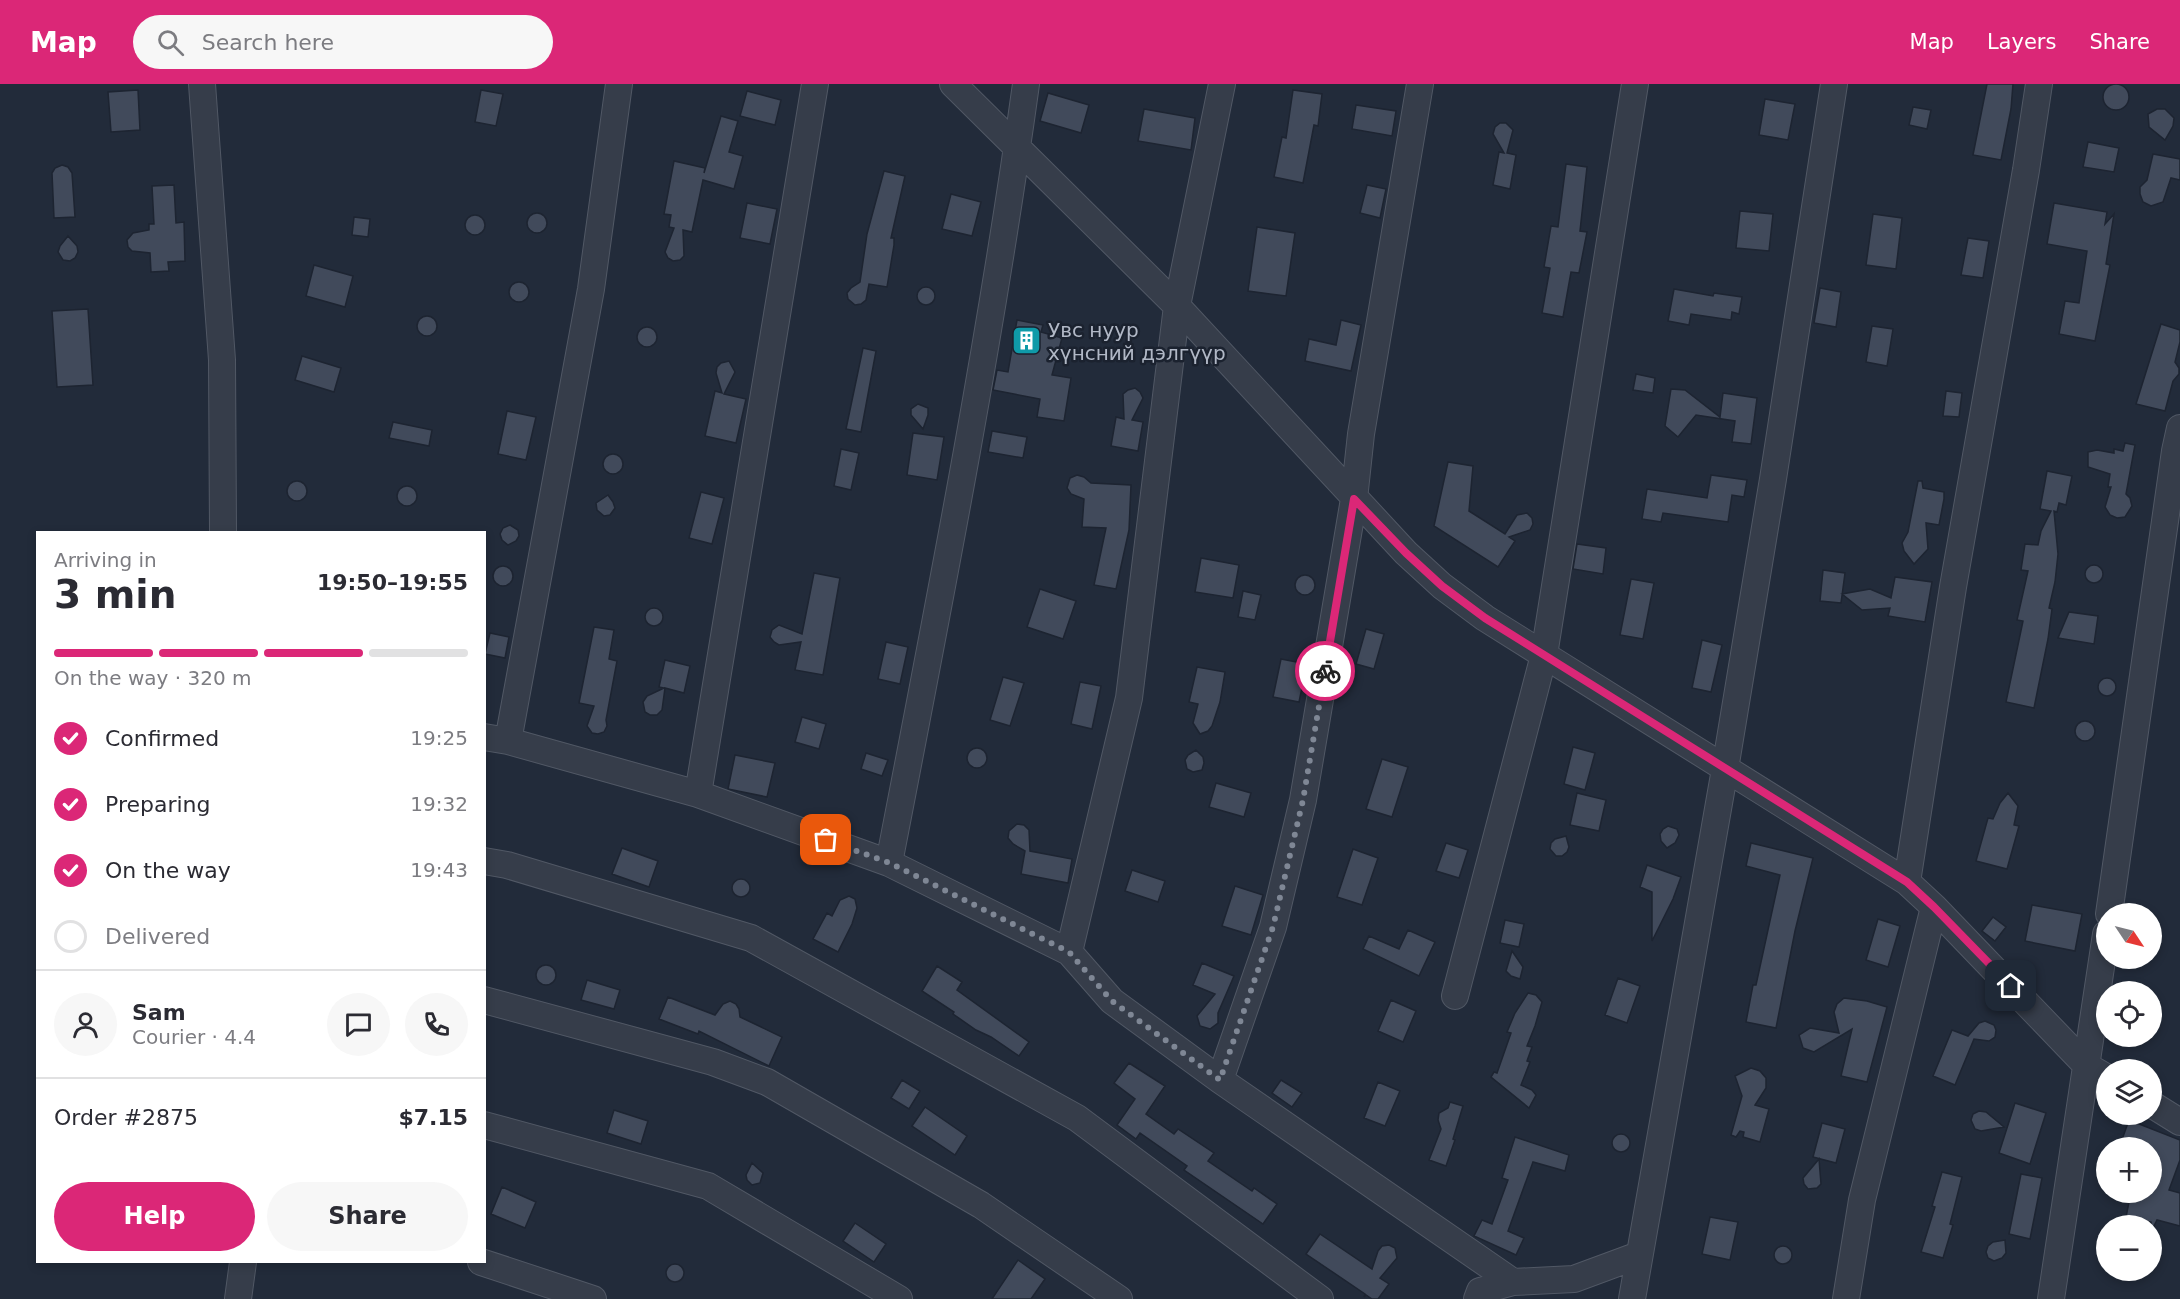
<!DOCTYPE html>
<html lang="en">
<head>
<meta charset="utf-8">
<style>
  body { margin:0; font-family:"DejaVu Sans",sans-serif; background:#f7f7f7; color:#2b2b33; height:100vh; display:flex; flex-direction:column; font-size:22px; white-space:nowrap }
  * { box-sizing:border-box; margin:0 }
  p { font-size:20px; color:#7c7c81 }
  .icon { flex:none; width:33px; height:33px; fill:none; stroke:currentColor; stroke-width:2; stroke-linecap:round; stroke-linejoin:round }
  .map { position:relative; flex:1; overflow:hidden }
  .sheet { position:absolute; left:36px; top:447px; width:450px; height:732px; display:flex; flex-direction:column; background:#fff; border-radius:0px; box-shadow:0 3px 9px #0003 }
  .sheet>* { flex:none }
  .needle { width:39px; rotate:125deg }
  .fabs { position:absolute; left:2096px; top:819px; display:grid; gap:12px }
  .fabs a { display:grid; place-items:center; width:66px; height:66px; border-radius:50%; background:#fff; box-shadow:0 3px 9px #0003; font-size:30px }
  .pin { position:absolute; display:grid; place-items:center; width:51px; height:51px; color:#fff; margin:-26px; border-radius:12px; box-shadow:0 3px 9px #0006 }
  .courier { position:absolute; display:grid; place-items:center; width:60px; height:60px; margin:-30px; border:4px solid #db2777; border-radius:50%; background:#fff; color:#222; box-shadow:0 2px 8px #0007 }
  .headline em { font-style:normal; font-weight:700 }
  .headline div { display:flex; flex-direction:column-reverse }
  .headline { display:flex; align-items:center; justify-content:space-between; height:102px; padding:0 18px }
  h1 { font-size:39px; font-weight:700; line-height:45px }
  .bar { display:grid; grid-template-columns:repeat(4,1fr); gap:9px 6px; align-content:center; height:72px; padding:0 18px }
  .bar i { height:8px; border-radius:4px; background:#e1e1e2 }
  .bar .current { background:#db2777 }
  .bar p { grid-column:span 4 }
  .line { display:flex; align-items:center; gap:15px; padding:0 18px; border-top:2px solid #e1e1e2 }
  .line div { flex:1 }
  .round { display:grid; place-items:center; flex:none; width:63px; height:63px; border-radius:32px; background:#f7f7f7 }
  ol { padding:0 18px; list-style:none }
  li { display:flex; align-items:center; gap:18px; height:66px }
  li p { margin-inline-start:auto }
  li .icon { padding:6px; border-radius:50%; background:#db2777; color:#fff; stroke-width:4 }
  li:last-child { color:#7c7c81 }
  li i { width:33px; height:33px; border:3px solid #e1e1e2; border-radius:50% }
  .button { display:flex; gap:12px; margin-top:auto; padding:12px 18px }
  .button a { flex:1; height:69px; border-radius:36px; background:#db2777; color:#fff; font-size:24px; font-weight:700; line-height:69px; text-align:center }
  .button a+a { background:#f7f7f7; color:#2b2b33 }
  header { display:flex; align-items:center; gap:36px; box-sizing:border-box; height:84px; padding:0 30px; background:#db2777; color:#fff }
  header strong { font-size:28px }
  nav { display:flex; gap:33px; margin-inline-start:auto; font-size:21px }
  .search { width:420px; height:54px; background:#f7f7f7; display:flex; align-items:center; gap:15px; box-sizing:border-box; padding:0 21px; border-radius:33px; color:#7c7c81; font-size:22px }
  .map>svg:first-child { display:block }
  .building { fill:#414a5b; stroke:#1d2431; stroke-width:1.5 }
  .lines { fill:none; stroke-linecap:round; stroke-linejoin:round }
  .minor-casing { stroke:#515865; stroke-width:28 }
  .minor { stroke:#363d4a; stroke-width:26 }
  .done { stroke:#7f8795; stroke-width:6; stroke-dasharray:0 10.8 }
  .route { stroke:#db2777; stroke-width:8 }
  .labels { text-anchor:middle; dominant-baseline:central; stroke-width:5; stroke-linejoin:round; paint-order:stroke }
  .poi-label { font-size:20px; fill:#b1b8c6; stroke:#1b222f; text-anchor:start }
</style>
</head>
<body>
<header>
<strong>Map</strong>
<div class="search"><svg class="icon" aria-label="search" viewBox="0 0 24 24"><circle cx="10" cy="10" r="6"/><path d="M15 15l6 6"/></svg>Search here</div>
<nav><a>Map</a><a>Layers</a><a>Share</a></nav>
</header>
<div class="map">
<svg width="2180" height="1215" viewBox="0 0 2180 1215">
  <rect width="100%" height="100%" fill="#222b3a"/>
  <path class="building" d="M1987 0H2013L2011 25 2001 76 1973 71Z
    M2103 13a13 13 0 1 1 26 0a13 13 0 1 1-26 0Z
    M138 6 140 46 111 48 108 8Z
    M481 6 503 10 496 42 475 38Z
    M1293 6 1322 10 1318 42 1314 41 1303 99 1274 93 1282 53 1286 54Z
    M747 7 781 16 775 41 740 32Z
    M1048 9 1089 21 1081 49 1040 37Z
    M1765 15 1795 20 1788 56 1759 51Z
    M1356 21 1396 27 1392 52 1352 45Z
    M1913 23 1931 26 1927 45 1909 41Z
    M1144 25 1195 34 1191 66 1138 57Z
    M2157 25H2165L2174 34 2173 42 2165 56 2149 43 2148 30Z
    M721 32 738 37 729 68 743 72 734 105 703 96 692 148 683 146 684 172 680 176 673 177 668 174 665 168 674 144 669 143 671 131 664 130 674 77 705 84 704 89Z
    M1500 39H1506L1513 46 1507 69 1516 71 1510 105 1493 101 1499 68 1504 69 1493 50 1495 43Z
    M2088 58 2119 64 2114 88 2083 83Z
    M2153 70 2180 75V96L2171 94 2163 118 2151 122 2143 118 2140 110V103L2147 96Z
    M1566 80 1587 83 1580 147 1587 148 1579 189 1571 188 1563 233 1542 229 1550 184 1544 183 1551 142 1558 143Z
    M62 81 68 83 72 89 75 133 54 134 52 89 55 84Z
    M884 87 905 92 891 154H894V161L887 203 869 200 866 216 861 220 855 221 848 215 847 209 851 204 860 198 867 150Z
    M174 101 176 139 184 138 185 177 168 178 169 187 151 188 150 169 132 167 128 163 127 156 133 149 149 146V140H154L152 102Z
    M1367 101 1386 105 1380 134 1360 129Z
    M951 110 981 118 972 152 942 145Z
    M747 119 777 125 770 160 740 154Z
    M2054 119 2107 128 2105 140 2114 130 2106 180 2110 181 2095 257 2059 250 2065 217 2079 219 2087 167 2047 160Z
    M1740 127 1773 130 1769 167 1736 164Z
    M527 139a10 10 0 1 1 20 0a10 10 0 1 1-20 0Z
    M1873 130 1902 134 1896 185 1866 181Z
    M465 141a10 10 0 1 1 20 0a10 10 0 1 1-20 0Z
    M354 133 370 135 368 153 352 151Z
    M1257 143 1295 149 1286 212 1248 207Z
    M68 152 77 162 78 168 75 174 70 177 63 176 58 168 60 162Z
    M1968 154 1989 157 1983 194 1961 191Z
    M314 181 353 192 345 223 306 212Z
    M509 208a10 10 0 1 1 20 0a10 10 0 1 1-20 0Z
    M917 212a9 9 0 1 1 18 0a9 9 0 1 1-18 0Z
    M1820 204 1841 208 1836 243 1814 239Z
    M1674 205 1713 212 1714 209 1742 213 1739 230 1732 228 1731 236 1691 230 1689 241 1668 237Z
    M88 225 93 301 57 303 52 227Z
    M417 242a10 10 0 1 1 20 0a10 10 0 1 1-20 0Z
    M1017 236 1043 241 1041 248 1062 254 1052 291 1071 294 1064 337 1037 333 1040 315 993 306 997 286 1008 288Z
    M1341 236 1361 241 1351 287 1305 277 1309 255 1336 261Z
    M2161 240 2180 246V258L2175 278 2179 284V290L2173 297 2165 327 2136 320Z
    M1872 242 1893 245 1887 282 1866 278Z
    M637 253a10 10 0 1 1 20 0a10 10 0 1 1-20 0Z
    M863 264 876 267 861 348 846 345Z
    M302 272 341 284 334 308 295 296Z
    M729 277 735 288 724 310 746 315 736 359 705 352 715 307 722 309 716 289 717 283 721 279Z
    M1636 290 1655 294 1653 309 1633 306Z
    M1135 304 1140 308 1143 314 1132 336 1143 338 1138 367 1111 362 1116 333 1124 335 1123 310 1128 306Z
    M1671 305 1685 306 1720 333 1723 309 1757 314 1751 360 1732 358 1735 337 1696 331 1678 353 1665 342Z
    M1946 307 1962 309 1959 333 1943 332Z
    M918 320 928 324V331L923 345 911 331V325Z
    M507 327 536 333 526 376 498 370Z
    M393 338 432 346 429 362 389 354Z
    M992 347 1027 353 1023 374 988 368Z
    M913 349 944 353 937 396 907 391Z
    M2125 359 2135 361 2126 410 2130 414 2132 422 2125 433 2117 434 2110 431 2105 423 2111 403H2108L2110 390 2088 383V368L2097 366 2114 369V365L2123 367Z
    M841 365 859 369 851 406 834 402Z
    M603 380a10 10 0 1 1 20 0a10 10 0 1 1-20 0Z
    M1448 378 1473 382 1469 427 1505 450 1517 431 1527 429 1532 434 1533 440 1530 446 1509 453 1515 457 1498 483 1434 442Z
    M2047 387 2072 392 2066 421 2059 419 2057 428 2054 427 2058 470 2055 498 2049 524 2052 525 2048 555 2034 624 2006 618 2023 537 2017 536 2028 487 2021 486 2025 460 2038 461 2041 447 2051 427 2040 425Z
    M1077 391 1084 393 1091 399 1131 401 1129 446 1116 505 1094 501 1106 444 1082 443 1084 415 1071 410 1067 404 1070 394Z
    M1711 391 1747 396 1744 413 1732 411 1728 438 1663 429 1661 438 1642 435 1647 405 1707 414Z
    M1918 397H1922L1923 404 1944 408V415L1939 441 1926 439 1928 465 1914 480 1904 467 1902 459 1908 448Z
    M287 407a10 10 0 1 1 20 0a10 10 0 1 1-20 0Z
    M397 412a10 10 0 1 1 20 0a10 10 0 1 1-20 0Z
    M701 408 724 414 712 460 689 454Z
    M608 411 613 418 615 424 610 431 604 432 597 426 596 419Z
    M510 441 518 446 519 452 516 457 508 461 502 456 500 450 503 444Z
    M1577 460 1606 464 1603 490 1573 485Z
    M1201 474 1239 481 1233 514 1195 508Z
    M2085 490a9 9 0 1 1 18 0a9 9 0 1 1-18 0Z
    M493 492a10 10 0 1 1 20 0a10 10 0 1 1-20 0Z
    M1823 486 1845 489 1841 519 1820 517Z
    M814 489 840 494 823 591 795 586 801 558 779 561 774 558 770 553 772 546 779 541 802 550Z
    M1295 501a10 10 0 1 1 20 0a10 10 0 1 1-20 0Z
    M1895 493 1932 498 1925 538 1888 532 1890 524 1862 526 1842 510 1870 505 1891 514Z
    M1631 495 1654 499 1643 555 1620 551Z
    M1040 505 1076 517 1063 555 1027 543Z
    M1243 507 1261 511 1255 536 1238 533Z
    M645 533a9 9 0 1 1 18 0a9 9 0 1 1-18 0Z
    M2069 528 2098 532 2094 560 2058 554Z
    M594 543 614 546 609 575 617 577 606 636 607 642 604 648 598 650 592 649 587 642 594 622 579 619Z
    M1366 545 1384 550 1374 585 1356 580Z
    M490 549 509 553 505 574 485 570Z
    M1702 556 1722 561 1711 608 1692 604Z
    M886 558 908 563 900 600 878 595Z
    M1281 575 1307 580 1299 618 1273 613Z
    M665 576 690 582 684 609 665 604 662 626 657 631H650L645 628 643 618 647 612 664 604 659 603Z
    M1197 583 1225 588 1220 618 1212 642 1208 647 1200 650 1193 639 1198 620 1189 618Z
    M1003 593 1024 599 1010 642 990 636Z
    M2098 603a9 9 0 1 1 18 0a9 9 0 1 1-18 0Z
    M1080 598 1101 602 1092 645 1071 640Z
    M802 633 826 640 819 665 795 658Z
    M2075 647a10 10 0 1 1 20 0a10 10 0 1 1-20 0Z
    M1573 663 1595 669 1585 706 1564 700Z
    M967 674a10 10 0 1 1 20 0a10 10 0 1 1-20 0Z
    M1196 666 1203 673 1204 679 1202 686 1193 688 1187 685 1185 676 1188 671Z
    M866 669 888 676 882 692 861 685Z
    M735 671 775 679 767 713 728 705Z
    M1382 675 1408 683 1392 733 1366 725Z
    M1216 699 1251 709 1244 733 1209 723Z
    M1577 709 1606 716 1599 747 1570 741Z
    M2008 709 2018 722 2014 741 2019 742 2007 785 1976 777 1988 734 1993 735 2000 719Z
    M1017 740 1024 741 1029 746 1030 767 1072 775 1068 799 1021 790 1025 767 1013 760 1008 754 1009 747Z
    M1668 742 1677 745 1679 751 1675 759 1667 764 1661 757 1660 750 1663 745Z
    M1566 752 1569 763 1567 768 1562 772H1556L1550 765 1551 759 1555 755Z
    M1446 759 1468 766 1459 794 1436 787Z
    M1751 759 1813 774 1795 847 1776 944 1746 938 1753 901H1756L1780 791 1746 782Z
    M622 764 658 777 649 803 612 790Z
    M1353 765 1378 774 1362 821 1337 813Z
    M1647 781 1681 793 1673 815 1652 857V808L1640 803Z
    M1132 786 1165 797 1158 818 1125 807Z
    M732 804a9 9 0 1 1 18 0a9 9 0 1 1-18 0Z
    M1235 802 1263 811 1251 851 1222 842Z
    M849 812 855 815 857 824 852 840 838 868 813 855 827 829 832 832 840 816Z
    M2032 821 2082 830 2075 867 2025 857Z
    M1993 833 2006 843 1995 857 1982 847Z
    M1878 835 1900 842 1888 883 1866 876Z
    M1505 836 1524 840 1519 863 1500 859Z
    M1408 846 1435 858 1419 892 1363 865 1369 852 1399 865Z
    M1512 867 1523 883 1520 895 1511 892 1506 887Z
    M1202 879 1234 892 1218 929V939L1210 945 1200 942 1197 932 1215 910 1193 901Z
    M536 891a10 10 0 1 1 20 0a10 10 0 1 1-20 0Z
    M937 882 962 898 957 906 1029 958 1019 972 991 953 976 946 953 930 954 928 922 907Z
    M1618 894 1640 902 1627 939 1605 931Z
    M587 896 620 906 614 925 581 916Z
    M1528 909 1536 911 1542 918 1535 942 1527 962 1532 963 1527 977 1530 978 1521 1001 1532 1006 1536 1011 1529 1024 1491 993 1494 988 1497 989 1511 949 1507 948 1515 929Z
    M668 913 715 931 723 920 730 917 736 920 739 925 740 933 782 953 769 982 699 947 698 950 659 935Z
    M1844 914 1867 917 1887 923 1867 998 1841 992 1852 945 1814 968 1803 964 1799 951 1810 944 1839 949 1834 928 1837 920Z
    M1391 916 1416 927 1403 958 1378 947Z
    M1985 937 1994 941 1996 946 1995 953 1989 957 1974 955 1955 1001 1933 992 1952 946 1968 952 1979 939Z
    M1129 979 1165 1002 1146 1030 1174 1050 1178 1045 1214 1069 1208 1077 1252 1107 1254 1104 1277 1120 1263 1140 1184 1086 1187 1082 1140 1049 1136 1055 1117 1041 1135 1015 1114 999Z
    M1751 984 1760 987 1766 994V1004L1755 1021 1769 1025 1760 1058 1743 1053 1744 1048 1740 1047 1736 1053 1731 1051 1742 1012 1735 992Z
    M902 996 920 1007 909 1025 891 1014Z
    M1281 996 1302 1009 1292 1023 1272 1009Z
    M1378 998 1400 1007 1385 1042 1364 1034Z
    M1450 1018 1463 1022 1453 1055 1455 1056 1446 1082 1429 1076 1441 1045 1438 1036 1439 1029 1448 1024Z
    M2015 1019 2046 1029 2030 1080 1999 1069Z
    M925 1023 967 1052 955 1071 912 1042Z
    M614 1026 648 1037 641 1060 607 1049Z
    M1979 1027 1986 1028 2004 1043 1981 1047 1975 1045 1971 1036 1973 1030Z
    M2129 1036 2180 1056V1076L2169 1106 2180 1109V1142L2157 1136 2151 1148V1138L2126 1133 2131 1108H2151V1064H2119Z
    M1822 1039 1845 1045 1836 1079 1813 1073Z
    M1612 1059a9 9 0 1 1 18 0a9 9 0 1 1-18 0Z
    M1515 1053 1569 1071 1565 1087 1533 1078 1508 1147 1524 1154 1516 1171 1474 1152 1482 1136 1492 1140 1508 1096 1502 1094Z
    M1819 1075 1821 1100 1817 1104 1808 1105 1804 1100 1803 1094Z
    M752 1079 763 1089 760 1099 752 1101 747 1096 746 1091Z
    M1942 1088 1962 1093 1950 1140 1953 1141 1943 1174 1921 1168 1935 1123 1932 1122Z
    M2021 1090 2042 1094 2030 1155 2009 1150Z
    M502 1103 536 1118 525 1144 491 1130Z
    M1710 1133 1738 1138 1730 1176 1702 1170Z
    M855 1139 886 1160 874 1178 843 1157Z
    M1320 1150 1372 1185 1378 1167 1382 1162 1389 1161 1395 1164 1397 1174 1380 1194 1389 1200 1378 1215H1372L1366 1211 1364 1213 1365 1210 1306 1170Z
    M2005 1156 2006 1169 2002 1174 1994 1177 1988 1174 1986 1168 1988 1162 1993 1158Z
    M1774 1171a9 9 0 1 1 18 0a9 9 0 1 1-18 0Z
    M1018 1176 1045 1195 1031 1215H992Z
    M666 1189a9 9 0 1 1 18 0a9 9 0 1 1-18 0Z"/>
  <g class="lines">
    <defs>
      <path id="minor" d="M202 0 222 276 223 448
        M953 0 1177 222 1406 469 1442 502 1485 534 1907 798 1934 823 2087 982 2106 993
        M484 653 508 657 698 710 889 779 1069 868 1112 917 1220 996 1513 1198 1574 1195 1639 1171
        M508 657 591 205 619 0
        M698 710 815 0
        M484 777 507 781 751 854 1077 1034 1320 1215
        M889 779C939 520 990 261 1026 0
        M1907 798 1953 503 2026 86 2039 0
        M2109 830 2175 367 2180 344
        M1069 868 1129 614 1177 222 1222 0
        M1455 912 1544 571 1635 0
        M484 916 713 978 767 998 981 1121 1119 1215
        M1220 996 1273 843 1303 716 1354 415 1361 350 1420 0
        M2151 1020 2180 1038
        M484 1041 708 1102 899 1215
        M481 1178 593 1215
        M238 1215 243 1178
        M1477 1215 1480 1207 1513 1198
        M1632 1215 1725 685 1773 395 1834 0
        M1846 1215 1862 1116 1934 823
        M2051 1215 2106 850"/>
    </defs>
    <use href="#minor" class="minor-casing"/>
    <use href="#minor" class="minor"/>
  </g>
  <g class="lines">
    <path class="done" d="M826 756 890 779 1069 868 1112 917 1220 996 1273 843 1303 716 1325 587"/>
    <path class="route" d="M1325 587 1354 415 1406 469 1442 502 1485 534 1907 798 1934 823 2011 902"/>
  </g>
  <defs>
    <symbol id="building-square" viewBox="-11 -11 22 22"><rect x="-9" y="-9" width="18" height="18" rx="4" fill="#0f9aa8" stroke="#1b222f"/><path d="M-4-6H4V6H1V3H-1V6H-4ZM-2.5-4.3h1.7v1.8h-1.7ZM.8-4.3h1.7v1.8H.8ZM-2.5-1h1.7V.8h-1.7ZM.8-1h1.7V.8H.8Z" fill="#fff"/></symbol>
  </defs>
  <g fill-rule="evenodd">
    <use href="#building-square" x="1010" y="240" width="33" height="33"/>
  </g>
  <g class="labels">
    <g class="poi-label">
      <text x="1048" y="246">Увс нуур<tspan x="1048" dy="23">хүнсний дэлгүүр</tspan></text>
    </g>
  </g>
</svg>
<div class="fabs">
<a><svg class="needle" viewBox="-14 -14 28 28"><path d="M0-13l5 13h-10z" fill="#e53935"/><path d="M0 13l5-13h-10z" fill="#7c7c81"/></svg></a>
<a><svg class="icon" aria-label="locate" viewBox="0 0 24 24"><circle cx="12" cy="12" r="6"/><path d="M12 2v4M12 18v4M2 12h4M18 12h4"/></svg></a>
<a><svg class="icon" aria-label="layers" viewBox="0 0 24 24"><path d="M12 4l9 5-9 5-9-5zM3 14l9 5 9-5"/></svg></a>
<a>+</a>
<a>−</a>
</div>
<div class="pin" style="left:826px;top:756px;background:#ea580c"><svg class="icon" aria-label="bag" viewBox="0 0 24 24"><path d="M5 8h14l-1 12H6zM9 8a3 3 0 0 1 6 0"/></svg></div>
<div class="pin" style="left:2011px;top:902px;background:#1f2937"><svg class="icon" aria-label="home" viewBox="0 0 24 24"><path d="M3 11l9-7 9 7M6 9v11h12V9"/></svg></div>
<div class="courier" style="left:1325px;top:587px"><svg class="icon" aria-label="bike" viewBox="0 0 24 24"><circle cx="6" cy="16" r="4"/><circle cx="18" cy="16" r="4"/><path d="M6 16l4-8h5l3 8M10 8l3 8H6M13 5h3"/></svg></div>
<section class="sheet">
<div class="headline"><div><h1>3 min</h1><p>Arriving in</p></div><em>19:50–19:55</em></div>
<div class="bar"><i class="current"></i><i class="current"></i><i class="current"></i><i></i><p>On the way · 320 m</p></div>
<ol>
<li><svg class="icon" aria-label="check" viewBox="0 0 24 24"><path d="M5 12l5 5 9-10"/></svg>Confirmed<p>19:25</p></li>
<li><svg class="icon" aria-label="check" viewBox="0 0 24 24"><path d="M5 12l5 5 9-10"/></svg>Preparing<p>19:32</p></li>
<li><svg class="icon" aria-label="check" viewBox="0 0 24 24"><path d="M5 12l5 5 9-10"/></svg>On the way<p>19:43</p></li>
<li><i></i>Delivered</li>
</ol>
<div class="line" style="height:108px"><a class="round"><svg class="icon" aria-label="person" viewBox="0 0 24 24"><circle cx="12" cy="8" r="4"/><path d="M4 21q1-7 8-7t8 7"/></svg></a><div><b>Sam</b><p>Courier · 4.4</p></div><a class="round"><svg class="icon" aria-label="chat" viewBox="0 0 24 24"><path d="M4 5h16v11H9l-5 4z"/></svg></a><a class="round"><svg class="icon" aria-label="phone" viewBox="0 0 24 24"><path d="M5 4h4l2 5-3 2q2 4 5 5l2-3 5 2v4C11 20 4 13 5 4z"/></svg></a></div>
<div class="line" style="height:78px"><div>Order #2875</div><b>$7.15</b></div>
<div class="button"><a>Help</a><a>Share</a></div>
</section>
</div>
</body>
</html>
